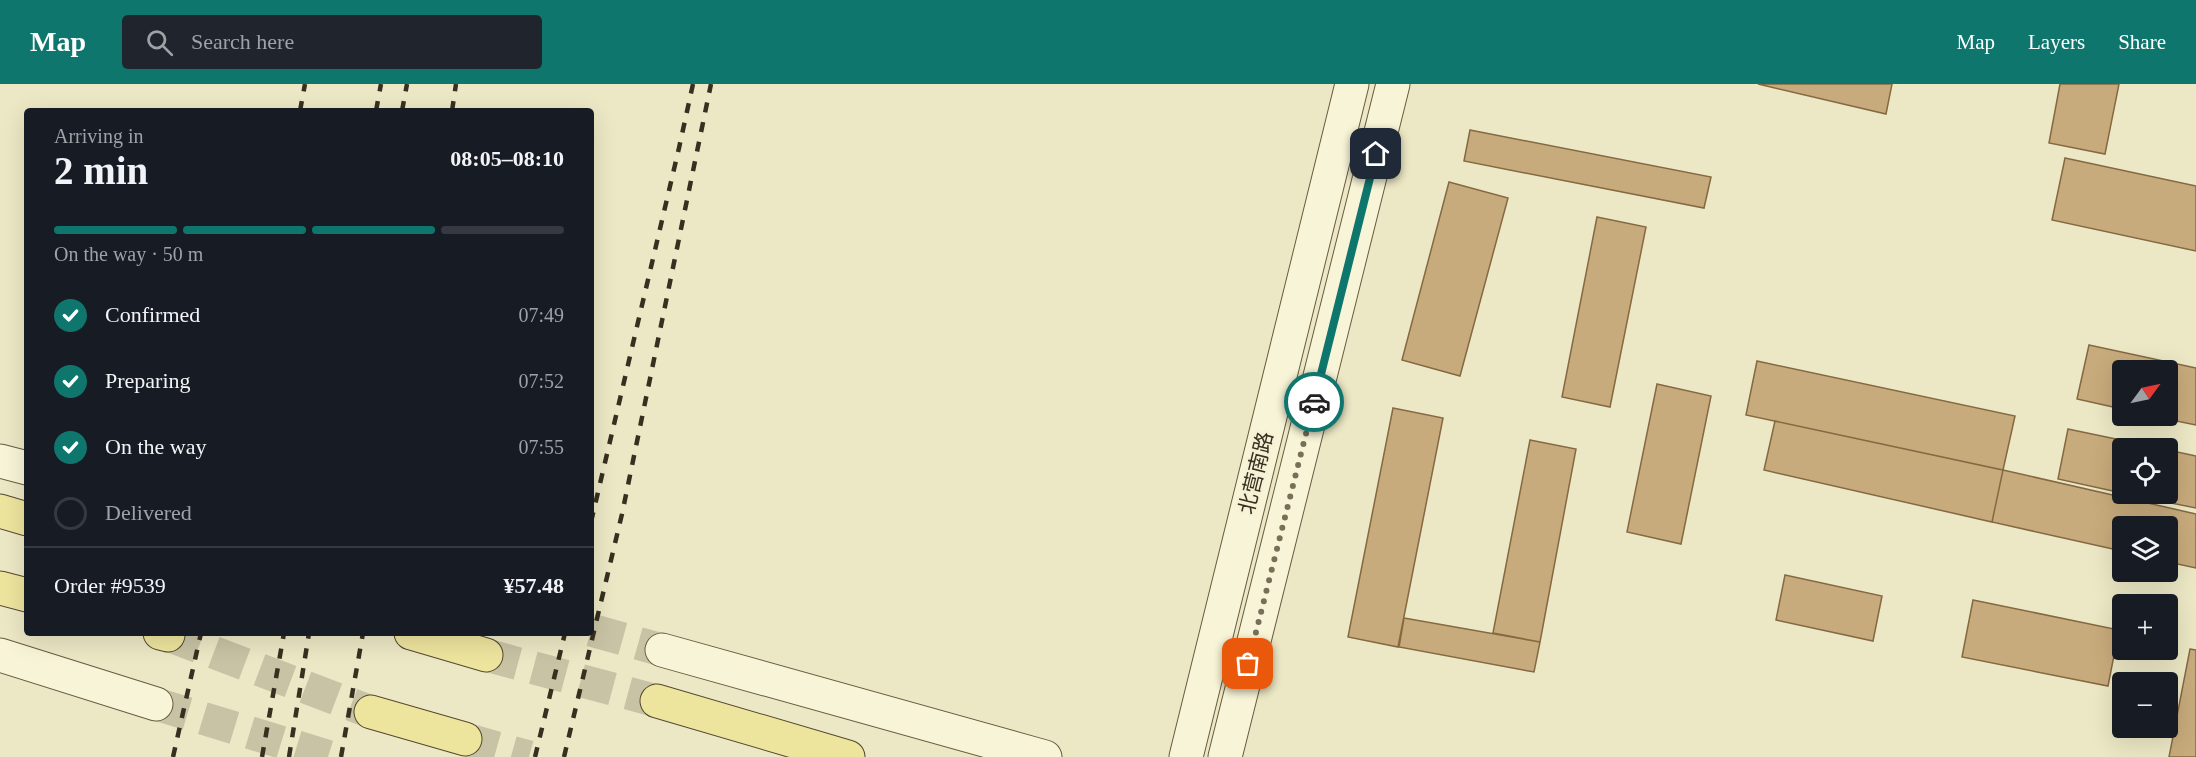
<!DOCTYPE html>
<html lang="en">
<head>
<meta charset="utf-8">
<style>
  body { margin:0; font-family:"Times New Roman","Noto Sans SC",serif; background:#20242c; color:#f1f3f6; height:100vh; display:flex; flex-direction:column; font-size:22px; white-space:nowrap }
  * { box-sizing:border-box; margin:0 }
  p { font-size:20px; color:#9ea1a6 }
  .icon { flex:none; width:33px; height:33px; fill:none; stroke:currentColor; stroke-width:2; stroke-linecap:round; stroke-linejoin:round }
  .map { position:relative; flex:1; overflow:hidden }
  .sheet { position:absolute; left:24px; top:24px; width:570px; height:528px; display:flex; flex-direction:column; background:#171b24; border-radius:6px; box-shadow:0 6px 24px #0002 }
  .sheet>* { flex:none }
  .needle { width:39px; rotate:57deg }
  .buttons { position:absolute; left:2112px; top:276px; display:grid; gap:12px }
  .buttons a { display:grid; place-items:center; width:66px; height:66px; border-radius:6px; background:#171b24; box-shadow:0 6px 24px #0002; font-size:30px }
  .pin { position:absolute; display:grid; place-items:center; width:51px; height:51px; color:#fff; margin:-26px; border-radius:12px; box-shadow:0 3px 9px #0006 }
  .courier { position:absolute; display:grid; place-items:center; width:60px; height:60px; margin:-30px; border:4px solid #0f766e; border-radius:50%; background:#fff; color:#222; box-shadow:0 2px 8px #0007 }
  .overview em { font-style:normal; font-weight:700 }
  .overview div { display:flex; flex-direction:column-reverse }
  .overview { display:flex; align-items:center; justify-content:space-between; height:102px; padding:0 30px }
  h1 { font-size:39px; font-weight:700; line-height:45px }
  .bar { display:grid; grid-template-columns:repeat(4,1fr); gap:9px 6px; align-content:center; height:72px; padding:0 30px }
  .bar i { height:8px; border-radius:4px; background:#363941 }
  .bar .active { background:#0f766e }
  .bar p { grid-column:span 4 }
  .line { display:flex; align-items:center; gap:15px; padding:0 30px; border-top:2px solid #363941 }
  .line div { flex:1 }
  ol { padding:0 30px; list-style:none }
  li { display:flex; align-items:center; gap:18px; height:66px }
  li p { margin-inline-start:auto }
  li .icon { padding:6px; border-radius:50%; background:#0f766e; color:#fff; stroke-width:4 }
  li:last-child { color:#9ea1a6 }
  li i { width:33px; height:33px; border:3px solid #363941; border-radius:50% }
  header { display:flex; align-items:center; gap:36px; box-sizing:border-box; height:84px; padding:0 30px; background:#0f766e; color:#fff }
  header strong { font-size:28px }
  nav { display:flex; gap:33px; margin-inline-start:auto; font-size:21px }
  .search { width:420px; height:54px; background:#20242c; display:flex; align-items:center; gap:15px; box-sizing:border-box; padding:0 21px; border-radius:6px; color:#9ea1a6; font-size:22px }
  .map>svg:first-child { display:block }
  .building { fill:#c8ab7c; stroke:#846943; stroke-width:1.5 }
  .lines { fill:none; stroke-linecap:round; stroke-linejoin:round }
  .secondary-tunnel { stroke:#c8c3a4; stroke-width:33; stroke-dasharray:33 16; stroke-linecap:butt }
  .primary-tunnel { stroke:#c8c3a4; stroke-width:33; stroke-dasharray:33 16; stroke-linecap:butt }
  .secondary-casing { stroke:#685b3f; stroke-width:35 }
  .primary-casing { stroke:#544830; stroke-width:35 }
  .secondary { stroke:#f7f4d7; stroke-width:33 }
  .primary { stroke:#ede49e; stroke-width:33 }
  .rail { stroke:#372f1f; stroke-width:4.5; stroke-dasharray:10 10; stroke-linecap:butt }
  .done { stroke:#767059; stroke-width:6; stroke-dasharray:0 10.8 }
  .route { stroke:#0f766e; stroke-width:8 }
  .labels { text-anchor:middle; dominant-baseline:central; stroke-width:4.5; stroke-linejoin:round; paint-order:stroke }
  .street-label { font-size:21px; fill:#372f1f; stroke:#f4f1d4 }
</style>
</head>
<body>
<header>
<strong>Map</strong>
<div class="search"><svg class="icon" aria-label="search" viewBox="0 0 24 24"><circle cx="10" cy="10" r="6"/><path d="M15 15l6 6"/></svg>Search here</div>
<nav><a>Map</a><a>Layers</a><a>Share</a></nav>
</header>
<div class="map">
<svg width="2196" height="673" viewBox="0 0 2196 673">
  <rect width="100%" height="100%" fill="#ece8c5"/>
  <path class="building" d="M1758 0H1892L1886 30Z
    M2060 0H2119L2105 70 2049 59Z
    M1470 46 1711 93 1704 124 1464 77Z
    M2065 74 2196 102V167L2052 136Z
    M1449 98 1508 114 1460 292 1402 276Z
    M1597 133 1646 143 1610 323 1562 313Z
    M2089 261 2196 284V341L2152 332H2168V286H2122V325L2077 315Z
    M1757 277 2015 332 2003 386 1746 331Z
    M1657 300 1711 312 1681 460 1627 448Z
    M1393 324 1443 334 1398 563 1348 553Z
    M1775 337 2003 386 1992 438 1764 386Z
    M2068 345 2159 364H2122V409L2058 395Z
    M1530 356 1576 365 1540 558 1493 549Z
    M2168 366 2196 372V424L2126 410H2168Z
    M2003 386 2196 430V484L2168 478V442H2122V467L1992 438Z
    M1785 491 1882 512 1873 557 1776 536Z
    M1973 516 2119 546 2108 602 1962 573Z
    M1404 534 1540 558 1534 588 1399 563Z
    M2190 565 2196 566V673H2169Z"/>
  <g class="lines">
    <path class="secondary-tunnel" d="M591 546 662 566
      M156 620 330 673"/>
    <path class="primary-tunnel" d="M168 551 371 628
      M486 571 657 617
      M465 655 529 673"/>
    <defs>
      <path id="secondary" d="M0 377 27 384
        M662 566 1045 673
        M0 571 156 620
        M1186 673 1352 0
        M1225 673 1393 0"/>
      <path id="primary" d="M0 427 27 435
        M0 504 27 511
        M160 549 168 551
        M411 549 486 571
        M657 617 848 673
        M371 628 465 655"/>
    </defs>
    <use href="#secondary" class="secondary-casing"/>
    <use href="#primary" class="primary-casing"/>
    <use href="#secondary" class="secondary"/>
    <use href="#primary" class="primary"/>
    <path class="rail" d="M300 27 305 0
      M376 27 381 0
      M402 27 407 0
      M452 27 456 0
      M591 438 679 64 693 0
      M173 673 201 549
      M262 673 284 549
      M289 673 309 549
      M341 673 363 549
      M535 673 565 549
      M564 673 622 430 711 0"/>
  </g>
  <g class="lines">
    <path class="done" d="M1248 580 1314 318"/>
    <path class="route" d="M1314 318 1376 70"/>
  </g>
  <g class="labels">
    <g class="street-label">
      <text transform="translate(1256 389) rotate(-76)">北营南路</text>
    </g>
  </g>
</svg>
<div class="buttons">
<a><svg class="needle" viewBox="-14 -14 28 28"><path d="M0-13l5 13h-10z" fill="#e53935"/><path d="M0 13l5-13h-10z" fill="#9ea1a6"/></svg></a>
<a><svg class="icon" aria-label="locate" viewBox="0 0 24 24"><circle cx="12" cy="12" r="6"/><path d="M12 2v4M12 18v4M2 12h4M18 12h4"/></svg></a>
<a><svg class="icon" aria-label="layers" viewBox="0 0 24 24"><path d="M12 4l9 5-9 5-9-5zM3 14l9 5 9-5"/></svg></a>
<a>+</a>
<a>−</a>
</div>
<div class="pin" style="left:1248px;top:580px;background:#ea580c"><svg class="icon" aria-label="bag" viewBox="0 0 24 24"><path d="M5 8h14l-1 12H6zM9 8a3 3 0 0 1 6 0"/></svg></div>
<div class="pin" style="left:1376px;top:70px;background:#1f2937"><svg class="icon" aria-label="home" viewBox="0 0 24 24"><path d="M3 11l9-7 9 7M6 9v11h12V9"/></svg></div>
<div class="courier" style="left:1314px;top:318px"><svg class="icon" aria-label="car" viewBox="0 0 24 24"><path d="M5 17H2v-5l4-1 3-4h7l3 4 3 1v5h-3M9 17h6M6 11h13"/><circle cx="7" cy="17" r="2"/><circle cx="17" cy="17" r="2"/></svg></div>
<section class="sheet">
<div class="overview"><div><h1>2 min</h1><p>Arriving in</p></div><em>08:05–08:10</em></div>
<div class="bar"><i class="active"></i><i class="active"></i><i class="active"></i><i></i><p>On the way · 50 m</p></div>
<ol>
<li><svg class="icon" aria-label="check" viewBox="0 0 24 24"><path d="M5 12l5 5 9-10"/></svg>Confirmed<p>07:49</p></li>
<li><svg class="icon" aria-label="check" viewBox="0 0 24 24"><path d="M5 12l5 5 9-10"/></svg>Preparing<p>07:52</p></li>
<li><svg class="icon" aria-label="check" viewBox="0 0 24 24"><path d="M5 12l5 5 9-10"/></svg>On the way<p>07:55</p></li>
<li><i></i>Delivered</li>
</ol>
<div class="line" style="height:78px"><div>Order #9539</div><b>¥57.48</b></div>
</section>
</div>
</body>
</html>
